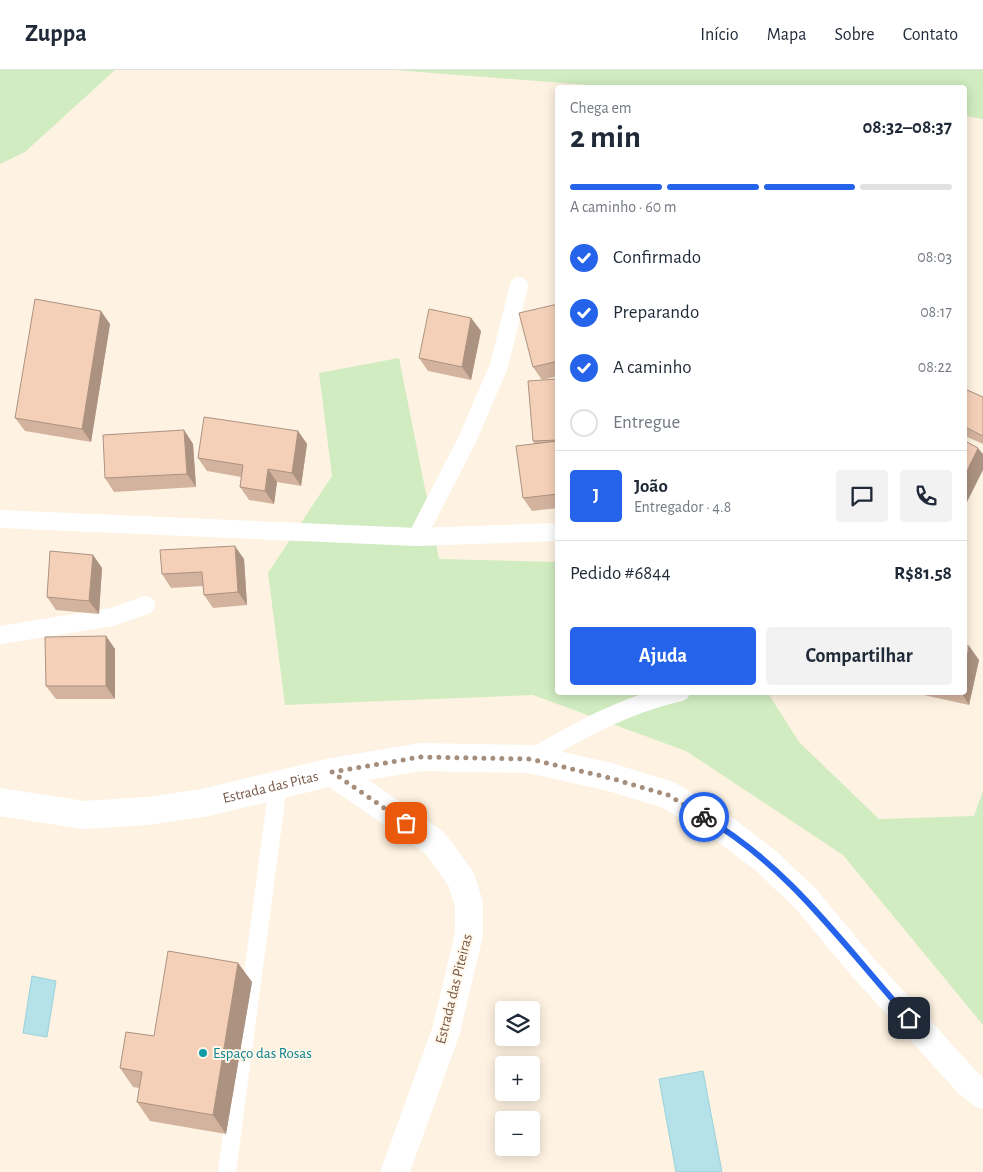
<!DOCTYPE html>
<html lang="pt">
<head>
<meta charset="utf-8">
<style>
  body { margin:0; font-family:"Alegreya Sans",sans-serif; background:#f2f2f3; color:#1f2937; height:100vh; display:flex; flex-direction:column; font-size:19px; white-space:nowrap }
  * { box-sizing:border-box; margin:0 }
  p { font-size:16px; color:#747a83 }
  .icon { flex:none; width:28px; height:28px; fill:none; stroke:currentColor; stroke-width:2; stroke-linecap:round; stroke-linejoin:round }
  .map { position:relative; flex:1; overflow:hidden }
  .sheet { position:absolute; left:555px; top:15px; width:412px; height:610px; display:flex; flex-direction:column; background:#fff; border-radius:5px; box-shadow:0 2px 12px #0003 }
  .sheet>* { flex:none }
  .controls { position:absolute; left:495px; top:931px; display:grid; gap:10px }
  .controls a { display:grid; place-items:center; width:45px; height:45px; border-radius:5px; background:#fff; box-shadow:0 2px 12px #0003; font-size:25px }
  .pin { position:absolute; display:grid; place-items:center; width:42px; height:42px; color:#fff; margin:-21px; border-radius:10px; box-shadow:0 2px 8px #0006 }
  .courier { position:absolute; display:grid; place-items:center; width:50px; height:50px; margin:-25px; border:4px solid #2563eb; border-radius:50%; background:#fff; color:#222; box-shadow:0 1px 6px #0007 }
  .headline em { font-style:normal; font-weight:600 }
  .headline div { display:flex; flex-direction:column-reverse }
  .headline { display:flex; align-items:center; justify-content:space-between; height:85px; padding:0 15px }
  h1 { font-size:32px; font-weight:600; line-height:38px }
  .bar { display:grid; grid-template-columns:repeat(4,1fr); gap:8px 5px; align-content:center; height:60px; padding:0 15px }
  .bar i { height:6px; border-radius:4px; background:#e0e1e3 }
  .bar .current { background:#2563eb }
  .bar p { grid-column:span 4 }
  .line { display:flex; align-items:center; gap:12px; padding:0 15px; border-top:1px solid #e0e1e3 }
  .line div { flex:1 }
  .round { display:grid; place-items:center; flex:none; width:52px; height:52px; border-radius:5px; background:#f2f2f3 }
  ol { padding:0 15px; list-style:none }
  li { display:flex; align-items:center; gap:15px; height:55px }
  li p { margin-inline-start:auto }
  li .icon { padding:5px; border-radius:50%; background:#2563eb; color:#fff; stroke-width:4 }
  li:last-child { color:#747a83 }
  li i { width:28px; height:28px; border:2px solid #e0e1e3; border-radius:50% }
  .action { display:flex; gap:10px; margin-top:auto; padding:10px 15px }
  .action a { flex:1; height:58px; border-radius:5px; background:#2563eb; color:#fff; font-size:20px; font-weight:600; line-height:58px; text-align:center }
  .action a+a { background:#f2f2f3; color:#1f2937 }
  header { display:flex; align-items:center; gap:30px; box-sizing:border-box; height:70px; padding:0 25px; background:#fff; border-bottom:1px solid #e0e1e3 }
  header strong { font-size:24px }
  nav { display:flex; gap:28px; margin-inline-start:auto; font-size:18px }
  .map>svg:first-child { display:block }
  .green { fill:#d1ecc0 }
  .water { fill:#b5e1e8; stroke:#9bd1db }
  .lines { fill:none; stroke-linecap:round; stroke-linejoin:round }
  .service { stroke:#fff; stroke-width:18 }
  .tertiary { stroke:#fff; stroke-width:28 }
  .wall { fill:#d3b39e }
  .shaded-wall { fill:#ac9281 }
  .building { fill:#f5d0b8; stroke:#ac9281 }
  .done { stroke:#a68e7d; stroke-width:5; stroke-dasharray:0 9 }
  .route { stroke:#2563eb; stroke-width:6 }
  .culture-dot { fill:#0f9aa8; stroke:#fff7ea; stroke-width:2 }
  .labels { text-anchor:middle; dominant-baseline:central; stroke-width:4; stroke-linejoin:round; paint-order:stroke }
  .street-label { font-size:15px; fill:#775847; stroke:#fff7ea }
  .culture-label { font-size:15px; fill:#0d838f; stroke:#fff7ea; text-anchor:start }
</style>
</head>
<body>
<header>
<strong>Zuppa</strong>
<nav><a>Início</a><a>Mapa</a><a>Sobre</a><a>Contato</a></nav>
</header>
<div class="map">
<svg width="983" height="1102" viewBox="0 0 983 1102">
  <rect width="100%" height="100%" fill="#fef3e2"/>
  <path class="green" d="M0 0H115L25 82 0 94Z
    M394 0H983V49L965 46V18H629Z
    M399 288 439 489 557 492 558 622 768 623 799 672 879 749 974 746 983 721V955L843 785 686 681 533 625 285 635 268 503 332 406 319 303Z"/>
  <path class="water" d="M32 906 56 911 47 967 23 963Z
    M703 1001 722 1102H676L659 1009Z"/>
  <g class="lines">
    <path class="service" d="M0 449 417 467 558 462
      M417 467 467 370 499 296 519 216
      M0 565 112 547 146 535
      M530 689C580 660 624 635 681 622
      M227 1102 278 715"/>
    <g class="tertiary">
      <path d="M332 702 435 773 461 809 469 834V864L446 961 395 1102"/>
      <path id="s1" d="M0 732 84 745 147 741 203 733 332 702 421 687 530 689 610 707 668 725 719 755 766 791 806 829 860 894 969 1014 983 1025"/>
    </g>
  </g>
  <path class="wall" d="M558 234V306L542 310 533 297Z
    M471 248 481 261 471 310 428 301 419 288Z
    M110 254 91 372 25 361 15 348Z
    M558 309V438L532 441 523 428 535 374 533 371Z
    M965 320 983 327V374L965 366Z
    M184 360 193 374 196 417 114 422 105 408Z
    M298 361 307 374 301 416 277 412 274 434 249 430 240 417 241 407 207 401 198 388Z
    M93 485 102 498 99 544 56 540 47 527Z
    M244 489 247 535 213 538 204 525 203 516 171 518 162 504Z
    M106 566 115 579V629H56L46 616Z
    M969 576 979 590 969 635 910 622H965Z
    M238 893 252 912 226 1064 150 1051 137 1032 139 1018 133 1017 120 998 154 966Z"/>
  <path class="shaded-wall" d="M101 241 110 254 91 372 82 359Z
    M471 248 481 261 471 310 462 297Z
    M184 360 193 374 196 417 187 404Z
    M298 361 307 374 301 416 292 403Z
    M978 378 983 384V400L965 436V405Z
    M268 399 277 412 274 434 265 421Z
    M235 476 244 489 247 535 238 522Z
    M93 485 102 498 99 544 89 531Z
    M106 566 115 579V629L106 616Z
    M969 576 979 590 969 635 961 622H965V598Z
    M238 893 252 912 226 1064 213 1045Z"/>
  <path class="building" d="M35 229 101 241 82 359 15 348Z
    M558 234V291L533 297 519 243Z
    M429 239 471 248 462 297 419 288Z
    M558 309V370L533 371 528 311Z
    M965 319 983 327V366L965 357Z
    M204 347 298 361 292 403 268 399 265 421 240 417 243 395 198 388Z
    M184 360 187 404 105 408 103 365Z
    M558 371V424L523 428 516 376Z
    M965 371 978 378 965 405Z
    M235 476 238 522 204 525 202 502 162 504 160 480Z
    M50 481 93 485 89 531 47 527Z
    M106 566V616H46L45 567Z
    M965 576H969L965 598Z
    M168 881 238 893 213 1045 137 1032 142 1002 120 998 126 962 154 966Z"/>
  <g class="lines">
    <path class="done" d="M406 753 332 702 420 687 530 689 610 708 668 725 704 747"/>
    <path class="route" d="M704 747C788 795 845 877 909 948"/>
  </g>
  <circle class="culture-dot" cx="203" cy="983" r="5"/>
  <g class="labels">
    <g class="street-label">
      <text stroke="none"><textPath href="#s1" startOffset="274">Estrada das Pitas</textPath></text>
      <text transform="translate(454 919) rotate(-76)">Estrada das Piteiras</text>
    </g>
    <g class="culture-label">
      <text x="213" y="983">Espaço das Rosas</text>
    </g>
  </g>
</svg>
<div class="controls">
<a><svg class="icon" aria-label="layers" viewBox="0 0 24 24"><path d="M12 4l9 5-9 5-9-5zM3 14l9 5 9-5"/></svg></a>
<a>+</a>
<a>−</a>
</div>
<div class="pin" style="left:406px;top:753px;background:#ea580c"><svg class="icon" aria-label="bag" viewBox="0 0 24 24"><path d="M5 8h14l-1 12H6zM9 8a3 3 0 0 1 6 0"/></svg></div>
<div class="pin" style="left:909px;top:948px;background:#1f2937"><svg class="icon" aria-label="home" viewBox="0 0 24 24"><path d="M3 11l9-7 9 7M6 9v11h12V9"/></svg></div>
<div class="courier" style="left:704px;top:747px"><svg class="icon" aria-label="bike" viewBox="0 0 24 24"><circle cx="6" cy="16" r="4"/><circle cx="18" cy="16" r="4"/><path d="M6 16l4-8h5l3 8M10 8l3 8H6M13 5h3"/></svg></div>
<section class="sheet">
<div class="headline"><div><h1>2 min</h1><p>Chega em</p></div><em>08:32–08:37</em></div>
<div class="bar"><i class="current"></i><i class="current"></i><i class="current"></i><i></i><p>A caminho · 60 m</p></div>
<ol>
<li><svg class="icon" aria-label="check" viewBox="0 0 24 24"><path d="M5 12l5 5 9-10"/></svg>Confirmado<p>08:03</p></li>
<li><svg class="icon" aria-label="check" viewBox="0 0 24 24"><path d="M5 12l5 5 9-10"/></svg>Preparando<p>08:17</p></li>
<li><svg class="icon" aria-label="check" viewBox="0 0 24 24"><path d="M5 12l5 5 9-10"/></svg>A caminho<p>08:22</p></li>
<li><i></i>Entregue</li>
</ol>
<div class="line" style="height:90px"><b class="round" style="background:#2563eb;color:#fff">J</b><div><b>João</b><p>Entregador · 4.8</p></div><a class="round"><svg class="icon" aria-label="chat" viewBox="0 0 24 24"><path d="M4 5h16v11H9l-5 4z"/></svg></a><a class="round"><svg class="icon" aria-label="phone" viewBox="0 0 24 24"><path d="M5 4h4l2 5-3 2q2 4 5 5l2-3 5 2v4C11 20 4 13 5 4z"/></svg></a></div>
<div class="line" style="height:65px"><div>Pedido #6844</div><b>R$81.58</b></div>
<div class="action"><a>Ajuda</a><a>Compartilhar</a></div>
</section>
</div>
</body>
</html>
